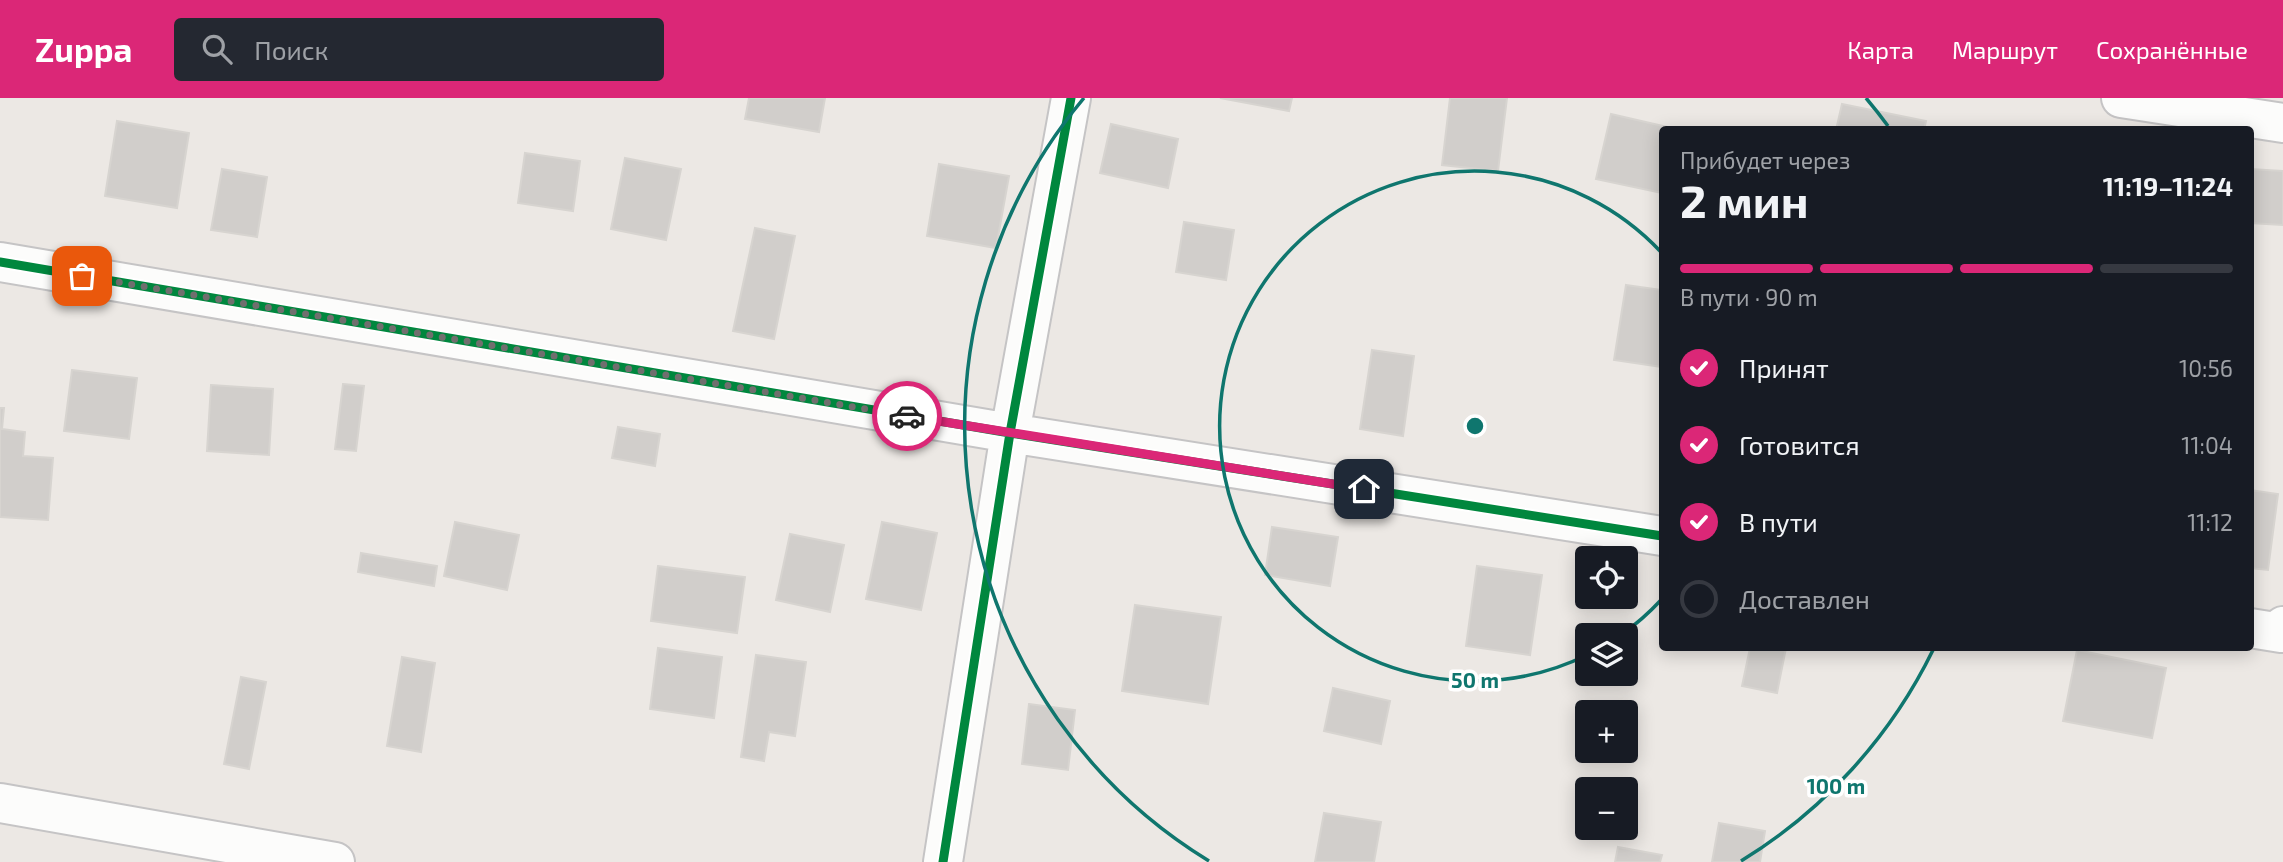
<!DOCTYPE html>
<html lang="ru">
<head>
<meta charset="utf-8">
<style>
  body { margin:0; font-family:"Exo 2",sans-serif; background:#242831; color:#f1f3f6; height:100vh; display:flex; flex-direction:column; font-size:26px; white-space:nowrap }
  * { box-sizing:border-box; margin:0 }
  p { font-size:23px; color:#9ea1a6 }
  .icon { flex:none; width:38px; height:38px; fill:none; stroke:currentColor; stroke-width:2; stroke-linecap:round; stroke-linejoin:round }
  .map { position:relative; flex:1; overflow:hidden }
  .sheet { position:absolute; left:1659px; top:28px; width:595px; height:525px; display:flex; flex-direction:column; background:#171b24; border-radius:7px; box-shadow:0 4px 18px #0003 }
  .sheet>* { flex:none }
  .tools { position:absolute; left:1575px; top:448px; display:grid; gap:14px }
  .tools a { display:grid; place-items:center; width:63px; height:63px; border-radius:7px; background:#171b24; box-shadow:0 4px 18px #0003; font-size:35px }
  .pin { position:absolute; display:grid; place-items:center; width:60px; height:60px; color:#fff; margin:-30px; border-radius:14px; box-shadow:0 4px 10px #0006 }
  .courier { position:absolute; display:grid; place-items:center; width:70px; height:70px; margin:-35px; border:5px solid #db2777; border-radius:50%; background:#fff; color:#222; box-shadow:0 2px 9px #0007 }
  .head em { font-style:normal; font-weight:700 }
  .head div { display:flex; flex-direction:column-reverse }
  .head { display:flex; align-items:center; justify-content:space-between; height:119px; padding:0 21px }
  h1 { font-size:46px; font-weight:700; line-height:52px }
  .bar { display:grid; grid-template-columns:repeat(4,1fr); gap:10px 7px; align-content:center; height:84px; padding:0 21px }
  .bar i { height:9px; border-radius:5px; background:#363941 }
  .bar .active { background:#db2777 }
  .bar p { grid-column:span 4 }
  ol { padding:0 21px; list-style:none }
  li { display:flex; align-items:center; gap:21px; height:77px }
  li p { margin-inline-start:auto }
  li .icon { padding:7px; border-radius:50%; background:#db2777; color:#fff; stroke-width:4 }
  li:last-child { color:#9ea1a6 }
  li i { width:38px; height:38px; border:4px solid #363941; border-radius:50% }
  header { display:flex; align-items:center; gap:42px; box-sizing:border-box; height:98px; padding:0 35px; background:#db2777; color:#fff }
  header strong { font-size:33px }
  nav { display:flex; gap:38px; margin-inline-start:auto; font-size:24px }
  .search { width:490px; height:63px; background:#242831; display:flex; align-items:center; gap:18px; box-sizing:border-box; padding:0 24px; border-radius:7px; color:#9ea1a6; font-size:26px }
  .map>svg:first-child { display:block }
  .building { fill:#d1cecb; stroke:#d7d4d0; stroke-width:2 }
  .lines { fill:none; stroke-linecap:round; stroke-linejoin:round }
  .minor-casing { stroke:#c5c4c5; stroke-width:42 }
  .minor { stroke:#fcfcfb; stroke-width:38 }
  .cycleway-casing { stroke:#fff; stroke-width:13 }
  .cycleway { stroke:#00873e; stroke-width:9 }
  .done { stroke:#706f6e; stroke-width:7; stroke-dasharray:0 12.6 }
  .route { stroke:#db2777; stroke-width:9 }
  .ring { fill:none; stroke:#0f766e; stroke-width:3.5 }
  .centre { fill:#0f766e; stroke:#fff; stroke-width:3.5 }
  .ring-label { font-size:21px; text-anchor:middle; font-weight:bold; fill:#0f766e; stroke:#fff; stroke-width:7; stroke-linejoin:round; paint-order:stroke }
</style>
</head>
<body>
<header>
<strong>Zuppa</strong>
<div class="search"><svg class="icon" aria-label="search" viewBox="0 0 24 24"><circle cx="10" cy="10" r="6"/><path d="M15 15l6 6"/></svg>Поиск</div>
<nav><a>Карта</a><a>Маршрут</a><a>Сохранённые</a></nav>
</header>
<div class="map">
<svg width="2283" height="764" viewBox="0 0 2283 764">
  <rect width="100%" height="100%" fill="#ece8e4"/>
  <path class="building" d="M749 0H825L819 34 745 21Z
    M1220 0H1292L1289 13Z
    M1450 0H1507L1498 73 1442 67Z
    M1842 6 1926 23 1924 32H1836Z
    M1611 16 1676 31 1662 32V95L1596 81Z
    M117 23 189 35 177 110 105 98Z
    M1111 26 1178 41 1168 90 1100 75Z
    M525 55 580 63 573 113 518 105Z
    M625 60 681 71 666 142 611 131Z
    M939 66 1009 78 996 150 927 138Z
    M222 71 267 79 257 139 211 132Z
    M2250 71 2283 73V127L2250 125Z
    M1184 124 1234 132 1226 182 1176 174Z
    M755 130 795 138 774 241 733 233Z
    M1626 187 1662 192V269L1614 262Z
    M1372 252 1414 258 1403 338 1360 331Z
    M72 272 137 280 129 341 64 333Z
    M343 286 364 288 356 353 335 351Z
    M211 287 273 291 269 357 207 353Z
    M0 310H4L2 331 25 334 23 358 53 360 48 422 0 419Z
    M618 329 660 336 655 368 612 360Z
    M2250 392 2278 396 2268 472 2250 470Z
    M455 424 519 437 507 492 444 478Z
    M882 424 937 435 921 512 866 501Z
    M1272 429 1338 439 1330 488 1265 477Z
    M790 436 844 447 830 514 776 502Z
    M361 455 437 468 434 488 358 474Z
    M658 468 745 479 737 535 651 523Z
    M1477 468 1542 477 1530 557 1466 548Z
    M1135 507 1221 519 1208 606 1122 593Z
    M658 550 722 559 714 620 650 611Z
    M1750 550H1786L1777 595 1742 588Z
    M2077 552 2166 570 2152 640 2063 623Z
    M756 557 806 564 795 638 769 634 764 663 741 659Z
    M402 559 435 565 421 654 387 648Z
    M241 579 266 584 249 671 224 666Z
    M1333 590 1390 603 1381 646 1324 633Z
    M1029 606 1075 612 1068 672 1022 666Z
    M1324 715 1381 724 1374 764H1315Z
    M1719 725 1765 733 1760 764H1712Z
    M1618 749 1662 757 1660 764H1615Z"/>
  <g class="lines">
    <defs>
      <path id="minor" d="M2121 0 2283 25
        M0 164 1010 335 1662 438
        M2250 530 2281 535 2283 528
        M0 705 335 764
        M943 764 1010 335 1071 0"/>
    </defs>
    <use href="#minor" class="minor-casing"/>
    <use href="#minor" class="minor"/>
    <defs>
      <path id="cycleway" d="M0 164 1010 335 1662 438
        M943 764 1010 335 1071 0"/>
    </defs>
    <use href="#cycleway" class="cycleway-casing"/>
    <use href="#cycleway" class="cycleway"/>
  </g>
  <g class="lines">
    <path class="done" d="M82 178 907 318"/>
    <path class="route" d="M907 318 1364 391"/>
  </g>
  <g class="ring">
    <path d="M1661 502A255 255 0 0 1 1621 537M1587 557A255 255 0 1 1 1661 154"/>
    <path d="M1933 552A510 510 0 0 1 1741 763M1209 763A510 510 0 0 1 1084 0M1866 0A510 510 0 0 1 1888 28"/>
  </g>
  <circle cx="1475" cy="328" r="10" class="centre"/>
  <g class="ring-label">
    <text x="1475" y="590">50 m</text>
    <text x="1836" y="696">100 m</text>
  </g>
</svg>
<div class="tools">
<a><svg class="icon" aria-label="locate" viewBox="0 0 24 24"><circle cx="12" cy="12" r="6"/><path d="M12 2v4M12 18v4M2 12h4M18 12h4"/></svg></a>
<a><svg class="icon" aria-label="layers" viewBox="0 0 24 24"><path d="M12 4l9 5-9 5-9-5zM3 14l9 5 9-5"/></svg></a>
<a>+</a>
<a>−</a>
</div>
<div class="pin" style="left:82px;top:178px;background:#ea580c"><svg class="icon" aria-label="bag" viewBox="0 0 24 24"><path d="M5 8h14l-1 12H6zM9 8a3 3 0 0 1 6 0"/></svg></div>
<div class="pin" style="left:1364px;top:391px;background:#1f2937"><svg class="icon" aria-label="home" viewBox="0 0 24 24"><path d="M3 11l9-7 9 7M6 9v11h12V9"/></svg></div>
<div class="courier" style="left:907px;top:318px"><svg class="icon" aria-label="car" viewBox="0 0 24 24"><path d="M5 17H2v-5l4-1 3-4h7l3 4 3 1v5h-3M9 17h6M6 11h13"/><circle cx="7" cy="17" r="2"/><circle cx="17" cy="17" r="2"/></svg></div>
<section class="sheet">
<div class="head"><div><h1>2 мин</h1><p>Прибудет через</p></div><em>11:19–11:24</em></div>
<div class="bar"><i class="active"></i><i class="active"></i><i class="active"></i><i></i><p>В пути · 90 m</p></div>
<ol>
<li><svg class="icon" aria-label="check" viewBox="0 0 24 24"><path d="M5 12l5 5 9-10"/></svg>Принят<p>10:56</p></li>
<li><svg class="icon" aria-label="check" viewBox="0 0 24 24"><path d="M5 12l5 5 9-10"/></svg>Готовится<p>11:04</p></li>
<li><svg class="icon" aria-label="check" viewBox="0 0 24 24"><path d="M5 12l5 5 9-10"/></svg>В пути<p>11:12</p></li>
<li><i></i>Доставлен</li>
</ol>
</section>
</div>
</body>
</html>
